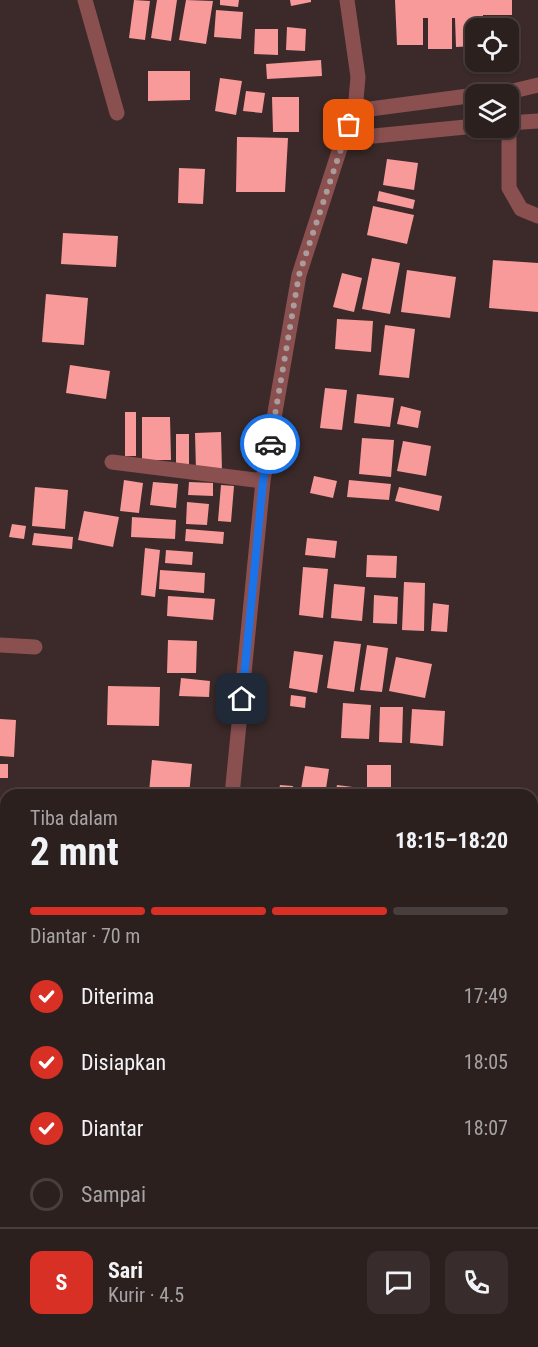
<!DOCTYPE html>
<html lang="id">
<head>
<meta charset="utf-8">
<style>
  body { margin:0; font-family:"Roboto Condensed",sans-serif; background:#382d2c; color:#f1f3f6; height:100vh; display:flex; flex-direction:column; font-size:22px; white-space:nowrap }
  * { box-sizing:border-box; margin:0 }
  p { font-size:20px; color:#a6a3a4 }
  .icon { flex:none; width:33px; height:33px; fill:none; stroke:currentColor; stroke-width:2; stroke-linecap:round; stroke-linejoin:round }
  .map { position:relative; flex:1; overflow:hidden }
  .side { position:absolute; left:0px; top:789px; width:538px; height:558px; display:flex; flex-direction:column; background:#2c201f; border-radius:18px 18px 0 0; box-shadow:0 2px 4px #0004,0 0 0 2px #483e3d }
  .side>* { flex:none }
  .fabs { position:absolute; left:465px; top:18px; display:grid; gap:12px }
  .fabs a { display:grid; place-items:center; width:54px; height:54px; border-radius:12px; background:#2c201f; box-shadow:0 2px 4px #0004,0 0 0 2px #483e3d; font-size:30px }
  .pin { position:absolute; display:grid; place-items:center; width:51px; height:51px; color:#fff; margin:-26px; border-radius:12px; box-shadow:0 3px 9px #0006 }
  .courier { position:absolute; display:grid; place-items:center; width:60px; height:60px; margin:-30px; border:4px solid #1a73e8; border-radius:50%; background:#fff; color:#222; box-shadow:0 2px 8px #0007 }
  .overview em { font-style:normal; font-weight:700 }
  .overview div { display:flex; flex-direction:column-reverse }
  .overview { display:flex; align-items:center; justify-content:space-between; height:102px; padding:0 30px }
  h1 { font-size:39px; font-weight:700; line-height:45px }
  .bar { display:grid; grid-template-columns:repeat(4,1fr); gap:9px 6px; align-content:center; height:72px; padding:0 30px }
  .bar i { height:8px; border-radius:4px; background:#483e3d }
  .bar .on { background:#d93025 }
  .bar p { grid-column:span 4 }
  .line { display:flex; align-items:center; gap:15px; padding:0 30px; border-top:2px solid #483e3d }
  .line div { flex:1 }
  .round { display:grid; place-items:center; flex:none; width:63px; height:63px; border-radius:12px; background:#382d2c }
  ol { padding:0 30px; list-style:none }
  li { display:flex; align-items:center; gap:18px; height:66px }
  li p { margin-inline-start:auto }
  li .icon { padding:6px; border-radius:50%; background:#d93025; color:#fff; stroke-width:4 }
  li:last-child { color:#a6a3a4 }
  li i { width:33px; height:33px; border:3px solid #483e3d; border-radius:50% }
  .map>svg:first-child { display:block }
  .building { fill:#f89a9a }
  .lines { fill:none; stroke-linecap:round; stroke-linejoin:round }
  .path { stroke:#8f8080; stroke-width:4; stroke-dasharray:4.5 4.5; stroke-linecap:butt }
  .minor { stroke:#8a5050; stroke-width:15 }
  .done { stroke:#aa9c9b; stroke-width:6; stroke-dasharray:0 10.8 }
  .route { stroke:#1a73e8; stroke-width:8 }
</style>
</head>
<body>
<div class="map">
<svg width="538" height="1347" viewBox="0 0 538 1347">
  <rect width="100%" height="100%" fill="#3b2a29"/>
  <path class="building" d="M134 0 150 1 145 40 129 38Z
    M157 0H177L171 41 151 38Z
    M186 0 213 1 206 44 179 40Z
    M220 0H239L238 7 220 5Z
    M290 0H311V2L291 6Z
    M395 0H512V15H483L482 28H476V46L456 47 455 18H452V49H428V18H423V45H397Z
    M216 10 243 12 241 39 214 37Z
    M287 27 306 29 305 51 286 50Z
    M255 29H278V55L254 54Z
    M321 60 322 76 267 79 266 64Z
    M148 71H190V100L148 101Z
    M220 78 242 81 236 115 215 111Z
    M246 91 265 93 262 113 243 111Z
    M272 97H299V132H273Z
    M237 137 288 138 285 192H236Z
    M387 159 418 163 414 190 383 185Z
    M179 168 205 169 203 204 178 203Z
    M379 191 415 200 413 209 377 201Z
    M373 206 414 215 407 244 367 235Z
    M63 233 118 236 116 267 61 264Z
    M372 258 400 263 390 314 362 309Z
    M493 260 538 263V312L489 308Z
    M407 270 456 277 450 318 401 312Z
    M342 273 362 278 354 312 333 307Z
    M46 294 88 298 84 345 42 342Z
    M337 319 373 321 371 352 335 349Z
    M385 325 415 329 409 378 379 375Z
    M70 365 110 371 106 399 66 393Z
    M325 388 347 390 342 430 320 428Z
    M357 394 394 398 390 427 354 423Z
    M401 406 421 411 418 428 397 424Z
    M125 412H136V456H125Z
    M142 417H170L171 460H142Z
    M221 432 222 471H196L195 433Z
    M176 434H189V466H176Z
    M362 438 394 440 391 477 359 474Z
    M403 441 431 446 426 476 397 471Z
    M314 476 337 481 333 498 310 493Z
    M124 480 143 483 139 513 120 511Z
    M349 480 391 484 389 500 347 497Z
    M153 482 178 484 176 508 150 505Z
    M189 482 213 483V496L188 495Z
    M221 485 234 486 231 522 218 521Z
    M35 487 68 490 65 529 32 526Z
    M399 487 442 496 439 511 395 501Z
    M187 502 209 504 207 525 186 524Z
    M84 511 119 517 113 547 78 540Z
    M132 517 176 520 175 539 131 537Z
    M12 524 26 526 24 539 9 537Z
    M186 529 224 532 223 544 185 541Z
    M34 533 73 537 72 549 32 545Z
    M307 538 337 541 335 558 305 555Z
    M145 548 160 550 155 597 141 595Z
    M166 550 193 552 192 565 165 563Z
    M367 555 397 556 396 578 366 577Z
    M303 567 328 569 323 618 299 615Z
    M160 570 205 573 204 593 159 589Z
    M404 582 425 583 424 631 402 630Z
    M334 584 365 587 362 621 331 618Z
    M374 595 398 597 397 624 373 623Z
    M168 596 215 599 213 620 167 616Z
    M433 603 449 605 447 632 431 631Z
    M168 640 197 641 196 673H167Z
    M334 641 361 644 354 692 327 688Z
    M367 645 388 648 382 692 360 690Z
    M294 651 323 655 317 693 289 688Z
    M396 657 432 664 425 698 389 691Z
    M181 678 210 681 209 697 179 696Z
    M108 686 160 687 159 726 107 725Z
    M291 695 306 697 305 708 290 706Z
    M343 703 371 705 369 739 341 738Z
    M380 707H403L402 743 379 742Z
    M412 709 445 711 443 746 410 743Z
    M0 719 16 720 14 757 0 756Z
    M152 760 192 764 189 795 149 792Z
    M0 764H8V778H0Z
    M367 765H391V795H367Z
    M305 766 329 769 325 795H300Z
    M280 785 293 786 292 795H278Z
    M337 785 353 787 352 795H335Z
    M0 826 6 827V854L0 853Z
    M0 880 6 881V905L0 904Z
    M0 947 6 948 1 979H0Z
    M0 985 6 986 3 1010 0 1009Z
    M0 1059 6 1061V1117L0 1116Z
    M0 1123 6 1125 0 1145Z
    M0 1202 6 1203 1 1238H0Z
    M0 1299 6 1300V1320L0 1319Z"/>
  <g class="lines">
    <path class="path" d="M532 1024 538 1025
      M529 1347 538 1337"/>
    <path class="minor" d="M85 0 117 113
      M478 94 513 91 538 85
      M355 111 476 95
      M508 123 538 121
      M509 123V188L521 209 538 216
      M343 139 476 126
      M112 462 263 481
      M0 645 35 647
      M232 795 263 481 299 275 343 139 355 111 358 77 347 0
      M0 923 6 924
      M0 1042 6 1040"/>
  </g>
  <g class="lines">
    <path class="done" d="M270 444 299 275 349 125"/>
    <path class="route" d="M242 699 263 481 270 444"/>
  </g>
</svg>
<div class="fabs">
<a><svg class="icon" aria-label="locate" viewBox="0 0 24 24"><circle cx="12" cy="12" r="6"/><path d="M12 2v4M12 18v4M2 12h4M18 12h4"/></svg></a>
<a><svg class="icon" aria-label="layers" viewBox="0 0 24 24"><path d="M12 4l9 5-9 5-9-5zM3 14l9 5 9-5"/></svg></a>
</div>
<div class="pin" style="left:349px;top:125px;background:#ea580c"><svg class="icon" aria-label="bag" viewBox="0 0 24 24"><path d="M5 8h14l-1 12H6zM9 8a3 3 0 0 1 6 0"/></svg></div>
<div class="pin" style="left:242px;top:699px;background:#1f2937"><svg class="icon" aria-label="home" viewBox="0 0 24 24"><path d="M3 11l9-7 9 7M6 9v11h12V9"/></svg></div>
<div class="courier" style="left:270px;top:444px"><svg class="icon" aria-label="car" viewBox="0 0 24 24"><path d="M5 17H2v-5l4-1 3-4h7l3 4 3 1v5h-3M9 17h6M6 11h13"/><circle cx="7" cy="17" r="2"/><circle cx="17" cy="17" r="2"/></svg></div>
<section class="side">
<div class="overview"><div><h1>2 mnt</h1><p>Tiba dalam</p></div><em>18:15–18:20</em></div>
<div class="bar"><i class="on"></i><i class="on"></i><i class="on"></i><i></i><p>Diantar · 70 m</p></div>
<ol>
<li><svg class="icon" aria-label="check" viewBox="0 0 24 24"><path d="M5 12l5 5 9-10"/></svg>Diterima<p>17:49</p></li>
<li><svg class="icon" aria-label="check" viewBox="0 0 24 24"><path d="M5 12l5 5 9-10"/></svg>Disiapkan<p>18:05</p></li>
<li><svg class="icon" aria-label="check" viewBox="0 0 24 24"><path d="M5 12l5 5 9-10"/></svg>Diantar<p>18:07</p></li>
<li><i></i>Sampai</li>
</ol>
<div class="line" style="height:108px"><b class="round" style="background:#d93025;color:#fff">S</b><div><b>Sari</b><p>Kurir · 4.5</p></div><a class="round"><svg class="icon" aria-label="chat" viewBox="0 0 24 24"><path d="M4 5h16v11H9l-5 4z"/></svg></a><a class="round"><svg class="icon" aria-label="phone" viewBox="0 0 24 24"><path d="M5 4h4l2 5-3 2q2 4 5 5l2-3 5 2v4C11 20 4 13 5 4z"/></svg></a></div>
</section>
</div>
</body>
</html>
